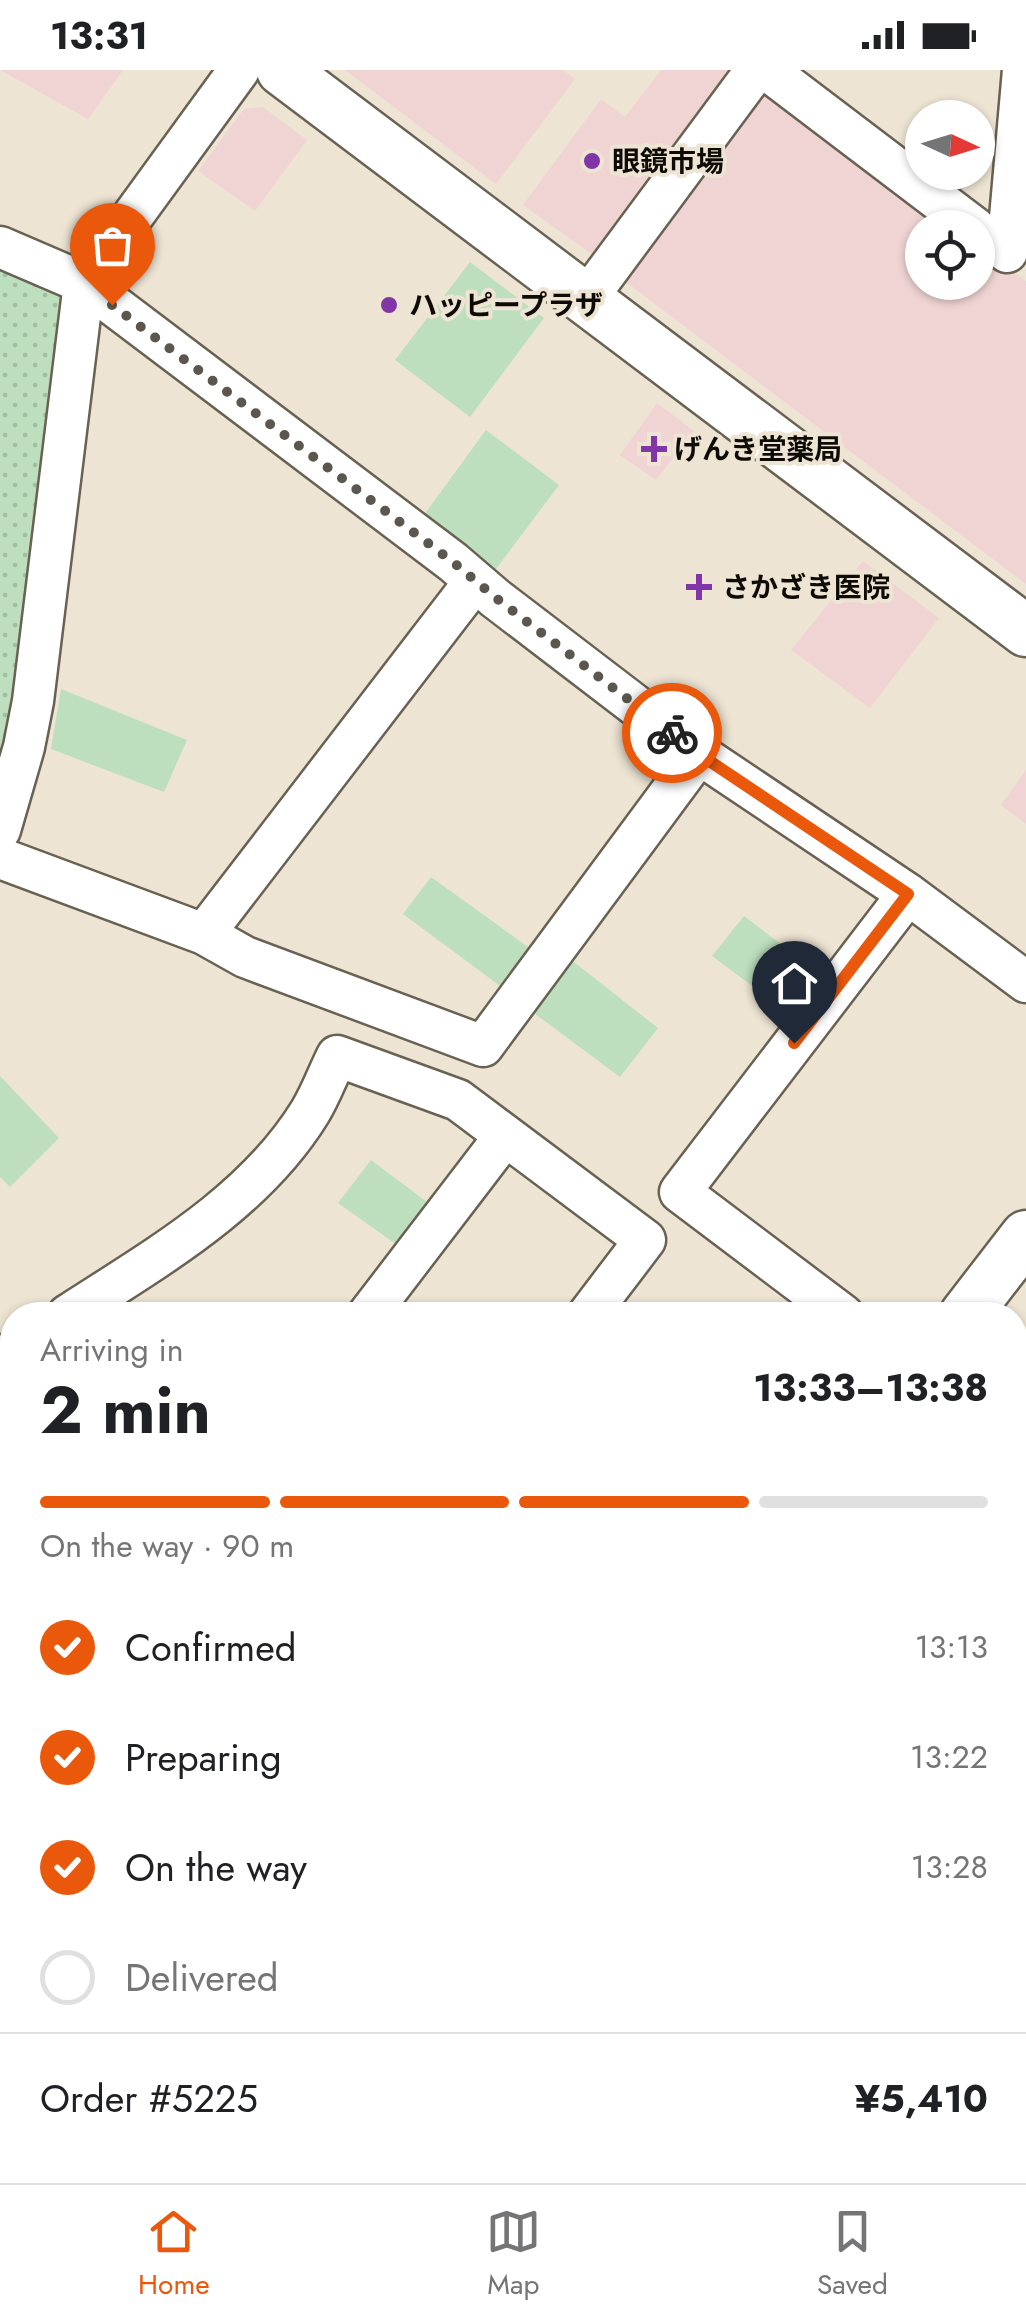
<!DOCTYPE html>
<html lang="en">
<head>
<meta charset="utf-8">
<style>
  body { margin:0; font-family:Jost,"Noto Sans JP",sans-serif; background:#f2f2f2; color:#202124; height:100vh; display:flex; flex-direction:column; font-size:38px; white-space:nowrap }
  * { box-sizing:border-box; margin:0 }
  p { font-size:32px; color:#757577 }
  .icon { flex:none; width:55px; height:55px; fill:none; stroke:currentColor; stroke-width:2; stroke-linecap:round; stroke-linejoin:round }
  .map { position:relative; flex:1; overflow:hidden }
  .details { position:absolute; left:0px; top:1232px; width:1028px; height:882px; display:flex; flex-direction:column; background:#fff; border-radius:40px 40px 0 0; box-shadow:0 2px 8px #0004 }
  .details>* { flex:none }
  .needle { width:65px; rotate:94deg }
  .fabs { position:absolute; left:905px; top:30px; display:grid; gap:20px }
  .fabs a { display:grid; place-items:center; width:90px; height:90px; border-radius:50%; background:#fff; box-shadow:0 2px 8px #0004; font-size:50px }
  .pin { position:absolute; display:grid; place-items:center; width:85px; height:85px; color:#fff; margin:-102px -42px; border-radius:50% 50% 50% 0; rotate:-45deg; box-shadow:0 0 10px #0007 }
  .pin .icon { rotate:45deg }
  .courier { position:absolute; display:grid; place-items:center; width:100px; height:100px; margin:-50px; border:8px solid #ea580c; border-radius:50%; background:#fff; color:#222; box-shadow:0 2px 12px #0007 }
  .summary em { font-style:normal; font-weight:700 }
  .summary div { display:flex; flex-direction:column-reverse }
  .summary { display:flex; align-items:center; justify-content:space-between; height:170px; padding:0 40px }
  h1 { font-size:65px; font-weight:700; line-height:75px }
  .bar { display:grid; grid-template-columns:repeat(4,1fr); gap:15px 10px; align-content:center; height:120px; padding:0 40px }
  .bar i { height:12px; border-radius:8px; background:#e0e0e0 }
  .bar .active { background:#ea580c }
  .bar p { grid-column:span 4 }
  .line { display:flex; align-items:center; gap:25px; padding:0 40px; border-top:2px solid #e0e0e0 }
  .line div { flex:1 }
  ol { padding:0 40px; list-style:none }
  li { display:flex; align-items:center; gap:30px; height:110px }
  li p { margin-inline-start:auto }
  li .icon { padding:10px; border-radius:50%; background:#ea580c; color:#fff; stroke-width:4 }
  li:last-child { color:#757577 }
  li i { width:55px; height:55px; border:5px solid #e0e0e0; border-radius:50% }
  .status { display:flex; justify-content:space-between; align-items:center; height:70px; padding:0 50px; background:#fff; direction:ltr }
  .status svg { height:28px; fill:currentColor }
  .tab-bar { display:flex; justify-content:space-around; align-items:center; height:140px; border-top:2px solid #e0e0e0; background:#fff; font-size:28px; color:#757577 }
  .tab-bar a { display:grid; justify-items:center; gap:5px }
  .tab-bar .active { color:#ea580c }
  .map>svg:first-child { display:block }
  .commercial { fill:#efd4d3 }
  .education { fill:#edd6ca }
  .grass { fill:#bddfbe }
  .park { fill:url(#park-dots) }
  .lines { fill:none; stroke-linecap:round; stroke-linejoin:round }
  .river { stroke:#6ca0b8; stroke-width:60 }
  .minor-casing { stroke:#696253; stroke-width:45 }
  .tertiary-casing { stroke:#696253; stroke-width:55 }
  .minor { stroke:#fff; stroke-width:40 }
  .tertiary { stroke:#fff; stroke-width:50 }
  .done { stroke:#5c574e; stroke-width:10; stroke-dasharray:0 18 }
  .route { stroke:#ea580c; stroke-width:12 }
  .poi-dot { fill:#8235a6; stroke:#ede4d3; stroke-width:4 }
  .labels { text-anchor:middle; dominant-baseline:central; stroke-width:8; stroke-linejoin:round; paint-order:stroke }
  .poi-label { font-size:28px; font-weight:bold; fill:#0e0b06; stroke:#ede4d3; text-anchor:start }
</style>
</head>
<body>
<div class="status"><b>13:31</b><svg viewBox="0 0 49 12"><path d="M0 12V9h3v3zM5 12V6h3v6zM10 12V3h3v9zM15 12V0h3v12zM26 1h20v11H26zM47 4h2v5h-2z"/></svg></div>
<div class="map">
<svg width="1026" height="2113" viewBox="0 0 1026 2113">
  <defs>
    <pattern id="park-dots" width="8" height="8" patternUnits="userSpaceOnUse" patternTransform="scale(2.5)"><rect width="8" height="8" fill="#bddfbe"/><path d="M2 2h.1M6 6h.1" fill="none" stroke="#a1bea2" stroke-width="1.8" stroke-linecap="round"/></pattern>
  </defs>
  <rect width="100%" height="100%" fill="#ede4d3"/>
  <path class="commercial" d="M0 0H123L88 49Z
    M345 0H563L575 9 496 114Z
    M661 0H735L600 190 523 135 601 29 625 47Z
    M775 23 955 157 922 158V212H978V175L1026 211V514L618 206 754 26Z
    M263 37 307 70 255 141 198 101 244 39Z
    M657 333 694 361 656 410 620 385Z
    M863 491 939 548 870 638 791 580Z
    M1026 700V754L1001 735Z"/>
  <path class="education" d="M1026 1688V2113H722L729 2102H1015V1704Z"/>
  <path class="grass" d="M470 192 544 248 470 347 395 290Z
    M486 360 559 415 490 507 421 449Z
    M61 619 187 670 164 722 51 679Z
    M431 807 535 882 507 921 403 844Z
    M744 846 826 909 795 948 712 886Z
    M565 885 658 958 620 1007 527 938Z
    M0 1006 59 1068 10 1117 0 1107Z
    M371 1090 435 1138 404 1180 338 1133Z
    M1015 2031 1026 2041V2113H744L752 2102H1015Z"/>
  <path class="park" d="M0 192 59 219 66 232 14 641 0 698Z"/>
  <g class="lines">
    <path class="river" d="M0 1749 12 1784
      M151 2102 159 2113"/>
    <defs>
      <path id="minor" d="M767 0 975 158
        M0 177 84 213 453 492 495 528 699 684 908 824 1026 912
        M1007 182 1023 0
        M587 228 756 0
        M0 760 24 677 33 631 84 213 239 0
        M0 788 204 864 245 887 483 976 699 684
        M204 864 475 511
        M68 1245C156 1188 254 1133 310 1042 321 1024 328 1004 337 986L458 1030 645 1170 588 1245
        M368 1245 505 1066
        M843 1245 680 1122 908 824
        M0 1290 12 1282
        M0 1452 12 1447
        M0 1608 12 1647
        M1015 1636 1026 1644
        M1015 1686 1026 1671
        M215 2102 223 2113
        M635 2102 644 2113
        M67 2113 82 2102
        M706 2113 714 2102"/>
      <path id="tertiary" d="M282 0 1026 561
        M965 1245 1026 1166
        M0 1915 12 1911"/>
    </defs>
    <use href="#minor" class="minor-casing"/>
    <use href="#tertiary" class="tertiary-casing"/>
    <use href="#minor" class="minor"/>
    <use href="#tertiary" class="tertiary"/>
  </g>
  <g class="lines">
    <path class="done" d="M112 235 453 492 496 528 672 663"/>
    <path class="route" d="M672 663 699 684 908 824 794 973"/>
  </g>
  <g class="poi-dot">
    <circle cx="592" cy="91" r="10"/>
    <circle cx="389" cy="235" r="10"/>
    <path d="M649 364h10v10h10v10h-10v10h-10v-10h-10v-10h10z"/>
    <path d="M694 502h10v10h10v10h-10v10h-10v-10h-10v-10h10z"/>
  </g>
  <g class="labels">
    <g class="poi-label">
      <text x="612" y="91">眼鏡市場</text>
      <text x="409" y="235">ハッピープラザ</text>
      <text x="674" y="379">げんき堂薬局</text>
      <text x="722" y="517">さかざき医院</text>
    </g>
  </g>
</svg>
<div class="fabs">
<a><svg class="needle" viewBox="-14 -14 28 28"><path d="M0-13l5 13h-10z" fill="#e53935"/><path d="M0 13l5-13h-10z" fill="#757577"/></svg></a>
<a><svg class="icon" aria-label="locate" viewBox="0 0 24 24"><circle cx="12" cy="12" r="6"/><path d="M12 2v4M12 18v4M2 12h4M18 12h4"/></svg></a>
</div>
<div class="pin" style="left:112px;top:235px;background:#ea580c"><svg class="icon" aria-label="bag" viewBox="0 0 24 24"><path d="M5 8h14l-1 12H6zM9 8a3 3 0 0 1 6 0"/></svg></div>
<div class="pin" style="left:794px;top:973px;background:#1f2937"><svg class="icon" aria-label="home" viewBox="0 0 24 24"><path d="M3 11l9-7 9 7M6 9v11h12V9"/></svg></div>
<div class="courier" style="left:672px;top:663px"><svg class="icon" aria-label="bike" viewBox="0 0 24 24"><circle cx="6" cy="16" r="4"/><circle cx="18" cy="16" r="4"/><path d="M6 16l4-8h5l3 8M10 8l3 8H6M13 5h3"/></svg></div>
<section class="details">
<div class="summary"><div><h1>2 min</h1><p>Arriving in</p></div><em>13:33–13:38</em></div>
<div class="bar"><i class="active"></i><i class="active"></i><i class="active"></i><i></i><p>On the way · 90 m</p></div>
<ol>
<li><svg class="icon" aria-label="check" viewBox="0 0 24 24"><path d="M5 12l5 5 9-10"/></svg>Confirmed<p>13:13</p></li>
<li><svg class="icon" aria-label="check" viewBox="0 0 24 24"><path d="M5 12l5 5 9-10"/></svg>Preparing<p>13:22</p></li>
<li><svg class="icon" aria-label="check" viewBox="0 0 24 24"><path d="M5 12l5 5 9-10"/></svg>On the way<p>13:28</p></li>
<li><i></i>Delivered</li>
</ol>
<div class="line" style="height:130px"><div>Order #5225</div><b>¥5,410</b></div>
</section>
</div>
<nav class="tab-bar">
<a class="active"><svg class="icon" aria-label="home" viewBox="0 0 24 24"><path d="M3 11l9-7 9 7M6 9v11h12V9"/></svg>Home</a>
<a><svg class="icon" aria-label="map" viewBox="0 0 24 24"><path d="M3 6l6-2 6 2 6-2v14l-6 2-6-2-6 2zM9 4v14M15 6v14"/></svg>Map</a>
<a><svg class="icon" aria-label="saved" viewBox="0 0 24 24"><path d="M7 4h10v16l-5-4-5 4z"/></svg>Saved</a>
</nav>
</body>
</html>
